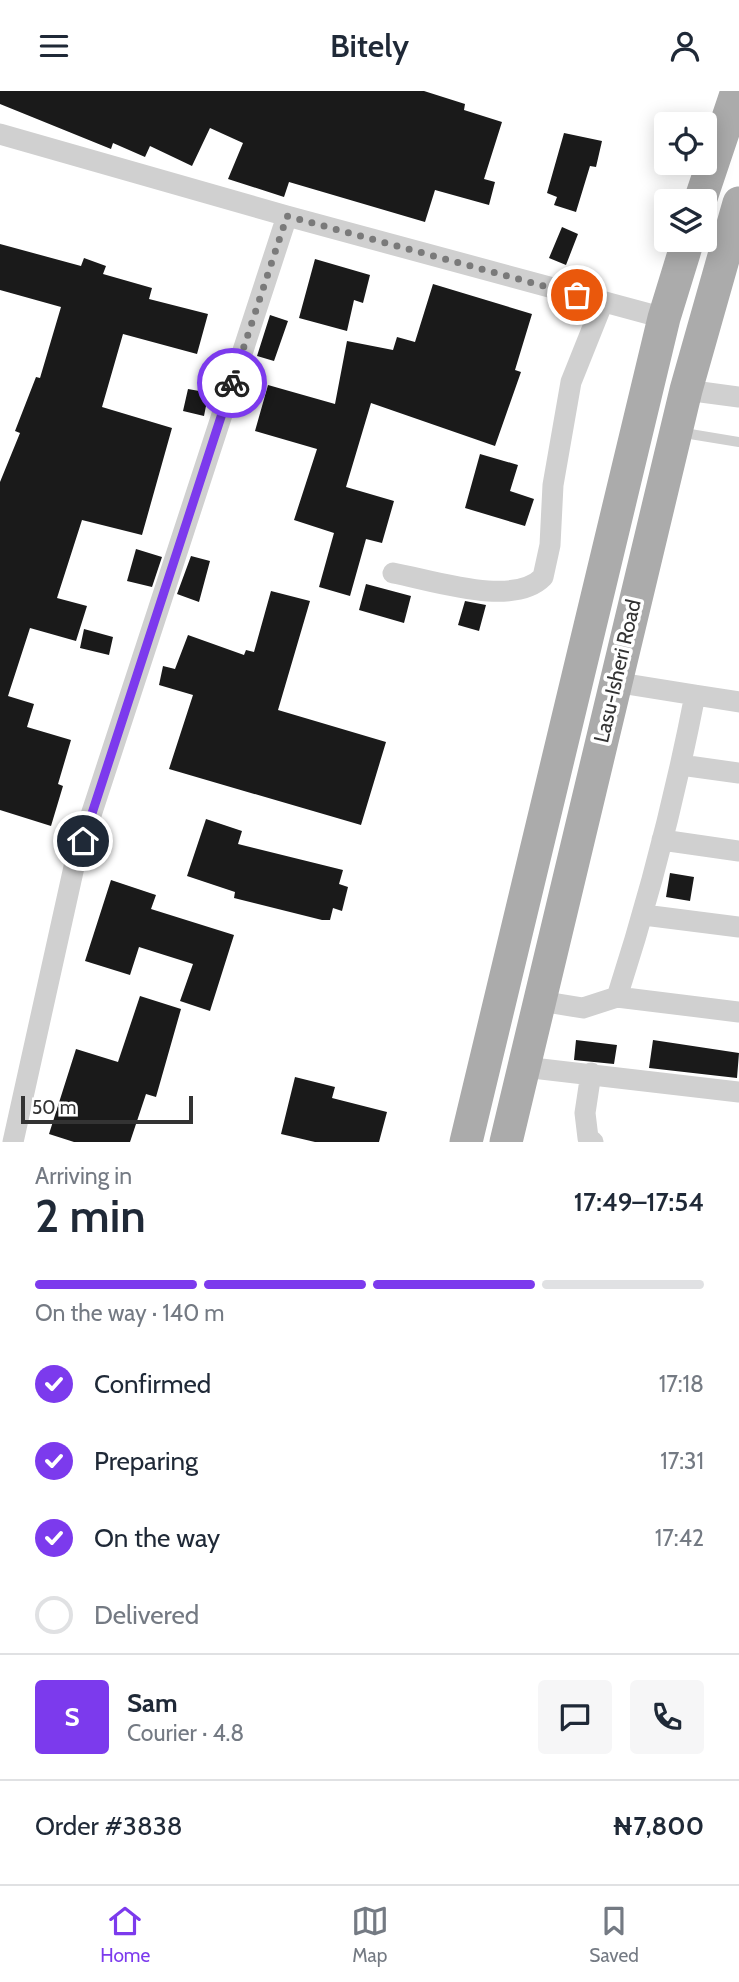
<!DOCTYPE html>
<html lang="en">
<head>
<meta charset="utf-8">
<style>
  body { margin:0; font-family:Cabin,sans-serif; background:#f6f6f7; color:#1f2937; height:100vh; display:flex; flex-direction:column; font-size:26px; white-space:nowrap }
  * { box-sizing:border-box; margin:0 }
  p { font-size:23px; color:#747a83 }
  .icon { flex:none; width:38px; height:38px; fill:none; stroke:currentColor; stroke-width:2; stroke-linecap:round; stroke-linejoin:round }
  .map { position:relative; height:1051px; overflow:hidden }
  .panel { display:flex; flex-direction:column; background:#fff; flex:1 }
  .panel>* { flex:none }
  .controls { position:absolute; left:654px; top:21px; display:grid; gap:14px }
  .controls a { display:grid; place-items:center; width:63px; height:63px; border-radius:7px; background:#fff; box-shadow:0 4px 18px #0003; font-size:35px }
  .scale { position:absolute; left:21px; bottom:18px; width:172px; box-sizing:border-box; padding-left:7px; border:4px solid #333; border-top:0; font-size:19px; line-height:24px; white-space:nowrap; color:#333; -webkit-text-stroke:5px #fff; paint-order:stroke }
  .pin { position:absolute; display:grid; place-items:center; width:60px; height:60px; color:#fff; margin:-30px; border:4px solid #fff; border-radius:50%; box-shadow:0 2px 7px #0007 }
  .courier { position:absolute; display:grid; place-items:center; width:70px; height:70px; margin:-35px; border:5px solid #7c3aed; border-radius:50%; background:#fff; color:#222; box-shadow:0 2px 9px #0007 }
  .overview em { font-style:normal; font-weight:600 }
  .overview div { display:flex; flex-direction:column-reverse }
  .overview { display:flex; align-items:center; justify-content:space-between; height:119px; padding:0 35px }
  h1 { font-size:46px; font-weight:600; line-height:52px }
  .bar { display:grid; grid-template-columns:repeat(4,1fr); gap:10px 7px; align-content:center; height:84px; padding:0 35px }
  .bar i { height:9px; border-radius:5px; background:#e0e1e3 }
  .bar .selected { background:#7c3aed }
  .bar p { grid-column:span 4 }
  .line { display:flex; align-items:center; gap:18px; padding:0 35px; border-top:2px solid #e0e1e3 }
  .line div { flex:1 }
  .round { display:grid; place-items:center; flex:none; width:74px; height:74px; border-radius:7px; background:#f6f6f7 }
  ol { padding:0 35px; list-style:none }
  li { display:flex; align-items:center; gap:21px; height:77px }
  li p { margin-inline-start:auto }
  li .icon { padding:7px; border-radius:50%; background:#7c3aed; color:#fff; stroke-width:4 }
  li:last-child { color:#747a83 }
  li i { width:38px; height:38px; border:4px solid #e0e1e3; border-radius:50% }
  header { display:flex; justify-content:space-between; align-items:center; height:91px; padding:0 35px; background:#fff; font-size:32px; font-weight:600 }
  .tab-bar { display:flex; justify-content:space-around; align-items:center; height:98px; border-top:2px solid #e0e1e3; background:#fff; font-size:19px; color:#747a83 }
  .tab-bar a { display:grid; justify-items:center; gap:4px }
  .tab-bar .selected { color:#7c3aed }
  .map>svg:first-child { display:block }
  .building { fill:#1a1a1a }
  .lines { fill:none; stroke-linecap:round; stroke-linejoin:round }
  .service { stroke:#d0d0d0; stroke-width:10 }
  .minor { stroke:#d0d0d0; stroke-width:21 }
  .primary { stroke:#ababab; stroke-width:33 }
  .done { stroke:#7a7a7a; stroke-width:7; stroke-dasharray:0 12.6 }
  .route { stroke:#7c3aed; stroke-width:9 }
  .labels { text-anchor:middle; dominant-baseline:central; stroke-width:7; stroke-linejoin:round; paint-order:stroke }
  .street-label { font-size:21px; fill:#333; stroke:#fff }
</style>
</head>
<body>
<header><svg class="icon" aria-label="menu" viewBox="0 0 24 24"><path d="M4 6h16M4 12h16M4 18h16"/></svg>Bitely<svg class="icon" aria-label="person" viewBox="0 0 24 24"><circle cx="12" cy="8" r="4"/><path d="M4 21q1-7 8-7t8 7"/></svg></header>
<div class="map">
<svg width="739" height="1051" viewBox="0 0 739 1051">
  <rect width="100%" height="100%" fill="#fff"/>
  <path class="building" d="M0 0H424L465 13 464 19 502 31 484 88 495 91 489 114 435 99 425 131 289 91 284 106 228 88 243 52 210 37 192 75 150 55 145 66 113 52 111 58 0 13Z
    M564 42 602 50 596 76 590 75 576 121 554 114 557 106 547 102Z
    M562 136 578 143 566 174 549 167Z
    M0 153 81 175 84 167 106 175 103 183 152 197 149 208 208 223 197 263 123 243 102 316 172 337 142 444 82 429 57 507 87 515 76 550 30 537 8 605 34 613 27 636 71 649 58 693 63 695 51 735 0 719V391L20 342 15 340 36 286 40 287 61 216 0 199Z
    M315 168 370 184 363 212 354 209 347 240 299 227Z
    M433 193 532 223 515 279 521 281 495 355 371 312 346 396 394 410 382 452 366 448 350 505 319 496 334 442 294 429 317 358 255 340 268 294 335 313 347 250 393 259 397 246 415 251Z
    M270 224 288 230 274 270 257 265Z
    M188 298 205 301 204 304 208 305 204 325 183 320Z
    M480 363 518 374 510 400 534 408 525 435 465 417Z
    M136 458 162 466 152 496 127 490Z
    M191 465 210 470 199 511 177 503Z
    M366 493 411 505 404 532 359 519Z
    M271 500 310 510 278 619 386 651 361 734 169 678 193 604 159 594 163 575 175 578 188 544 244 564 246 559 254 561Z
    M465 510 486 514 479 540 458 534Z
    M84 538 113 546 109 564 80 557Z
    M206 728 242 740 238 753 343 779 339 793 348 796 342 820 333 817 330 829H322L234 807 235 801 187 785Z
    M670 782 694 786 690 810 666 806Z
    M111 789 156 804 151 818 234 844 210 920 180 910 193 873 139 856 130 884 85 870Z
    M140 905 181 918 156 1006 146 1003 130 1051H74L49 1043 76 958 118 971Z
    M576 949 617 954 614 973 574 969Z
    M653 949 739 962 737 987 649 977Z
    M295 986 335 996 332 1007 387 1021 379 1051H315L281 1043Z"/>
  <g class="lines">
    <path class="service" d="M678 341 739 351"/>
    <path class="minor" d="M0 43 287 125 664 227
      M686 299 739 306
      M393 482C432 489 513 517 543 486L550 454 553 394 571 291 603 211
      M695 604 739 611
      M681 674 739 682
      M662 749 739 760
      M644 824 739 836
      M617 906 739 921
      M540 910 583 917 617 906C649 807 675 707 695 604L614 591
      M524 976 739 1001
      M591 982 585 1022 588 1047 593 1051
      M13 1051 74 776 287 125"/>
    <path class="primary" d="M700 110 737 0
      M466 1051 664 227 688 149
      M506 1051 686 299 739 112"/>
  </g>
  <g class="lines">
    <path class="done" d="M232 292 287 125 577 204"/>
    <path class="route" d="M83 750 232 292"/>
  </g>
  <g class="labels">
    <g class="street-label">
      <text transform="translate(617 580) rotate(-77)">Lasu-Isheri Road</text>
    </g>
  </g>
</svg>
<div class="controls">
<a><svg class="icon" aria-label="locate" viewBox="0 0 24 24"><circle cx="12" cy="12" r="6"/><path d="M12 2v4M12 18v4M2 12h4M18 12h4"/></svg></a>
<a><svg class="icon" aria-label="layers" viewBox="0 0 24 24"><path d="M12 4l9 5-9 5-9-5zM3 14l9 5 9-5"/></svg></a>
</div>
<div class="scale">50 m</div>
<div class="pin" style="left:577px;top:204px;background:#ea580c"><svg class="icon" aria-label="bag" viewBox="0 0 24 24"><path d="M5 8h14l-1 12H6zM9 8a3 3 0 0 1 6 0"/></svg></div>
<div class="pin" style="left:83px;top:750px;background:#1f2937"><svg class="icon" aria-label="home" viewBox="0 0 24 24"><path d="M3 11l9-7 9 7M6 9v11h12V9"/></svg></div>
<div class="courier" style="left:232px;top:292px"><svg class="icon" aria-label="bike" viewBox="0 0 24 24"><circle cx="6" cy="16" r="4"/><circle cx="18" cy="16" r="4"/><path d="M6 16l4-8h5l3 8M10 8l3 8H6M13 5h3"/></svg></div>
</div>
<section class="panel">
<div class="overview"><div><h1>2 min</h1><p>Arriving in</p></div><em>17:49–17:54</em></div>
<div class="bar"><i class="selected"></i><i class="selected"></i><i class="selected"></i><i></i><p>On the way · 140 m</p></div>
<ol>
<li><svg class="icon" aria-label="check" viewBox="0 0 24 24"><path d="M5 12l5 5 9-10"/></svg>Confirmed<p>17:18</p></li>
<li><svg class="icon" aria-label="check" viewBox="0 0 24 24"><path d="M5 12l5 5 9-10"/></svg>Preparing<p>17:31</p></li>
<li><svg class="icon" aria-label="check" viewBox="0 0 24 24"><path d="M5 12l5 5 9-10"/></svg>On the way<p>17:42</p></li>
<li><i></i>Delivered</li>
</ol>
<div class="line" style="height:126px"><b class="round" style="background:#7c3aed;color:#fff">S</b><div><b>Sam</b><p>Courier · 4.8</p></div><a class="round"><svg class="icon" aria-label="chat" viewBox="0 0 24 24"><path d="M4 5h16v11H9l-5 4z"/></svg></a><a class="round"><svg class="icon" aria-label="phone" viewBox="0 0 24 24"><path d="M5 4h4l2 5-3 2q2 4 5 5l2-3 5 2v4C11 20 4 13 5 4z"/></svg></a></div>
<div class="line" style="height:91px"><div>Order #3838</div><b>₦7,800</b></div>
</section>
<nav class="tab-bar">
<a class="selected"><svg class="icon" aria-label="home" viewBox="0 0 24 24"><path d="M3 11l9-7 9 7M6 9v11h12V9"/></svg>Home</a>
<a><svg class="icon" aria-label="map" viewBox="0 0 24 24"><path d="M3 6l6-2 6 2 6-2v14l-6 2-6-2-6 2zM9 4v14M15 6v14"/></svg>Map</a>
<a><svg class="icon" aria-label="saved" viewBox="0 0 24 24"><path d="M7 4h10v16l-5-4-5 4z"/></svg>Saved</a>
</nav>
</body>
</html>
